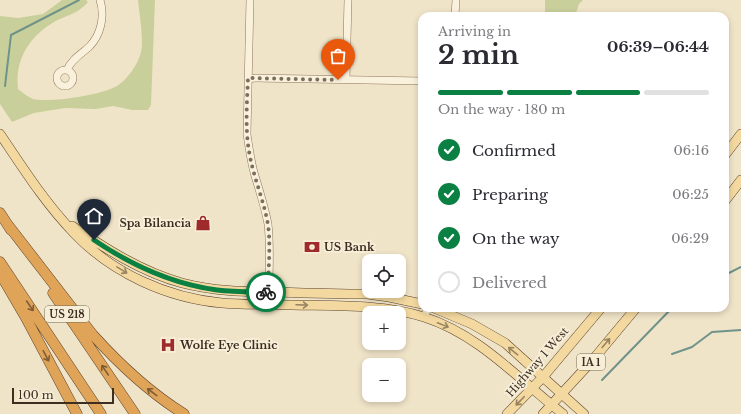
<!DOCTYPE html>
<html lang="en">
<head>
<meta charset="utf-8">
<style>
  body { margin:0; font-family:"Libre Baskerville",serif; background:#f2f2f3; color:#2b2b33; height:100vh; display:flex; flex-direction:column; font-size:15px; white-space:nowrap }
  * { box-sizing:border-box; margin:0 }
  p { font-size:13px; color:#7c7c81 }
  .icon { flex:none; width:22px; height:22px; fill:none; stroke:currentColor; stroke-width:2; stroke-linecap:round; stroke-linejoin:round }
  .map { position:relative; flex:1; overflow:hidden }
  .sheet { position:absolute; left:418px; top:12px; width:311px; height:300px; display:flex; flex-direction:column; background:#fff; border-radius:12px; box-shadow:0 2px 6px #0003 }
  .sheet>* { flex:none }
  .controls { position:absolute; left:362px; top:254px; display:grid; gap:8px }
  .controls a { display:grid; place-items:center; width:44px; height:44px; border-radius:8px; background:#fff; box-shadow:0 2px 6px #0003; font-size:20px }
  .scale { position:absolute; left:12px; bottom:10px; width:102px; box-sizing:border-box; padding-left:4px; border:2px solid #3d2e20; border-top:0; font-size:11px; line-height:14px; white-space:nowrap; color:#3d2e20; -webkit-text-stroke:3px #f7eed8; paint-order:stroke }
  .pin { position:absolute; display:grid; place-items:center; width:34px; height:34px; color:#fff; margin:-41px -17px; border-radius:50% 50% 50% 0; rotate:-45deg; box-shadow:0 0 4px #0007 }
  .pin .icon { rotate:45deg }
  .courier { position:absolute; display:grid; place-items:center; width:40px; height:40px; margin:-20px; border:3px solid #0b8043; border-radius:50%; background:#fff; color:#222; box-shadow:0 1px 5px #0007 }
  .overview em { font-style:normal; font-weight:700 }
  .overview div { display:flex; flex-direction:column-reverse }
  .overview { display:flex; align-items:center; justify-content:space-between; height:68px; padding:0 20px }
  h1 { font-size:26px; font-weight:700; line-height:30px }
  .bar { display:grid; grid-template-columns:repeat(4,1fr); gap:6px 4px; align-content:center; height:48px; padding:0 20px }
  .bar i { height:5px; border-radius:3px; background:#e1e1e2 }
  .bar .active { background:#0b8043 }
  .bar p { grid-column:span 4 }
  ol { padding:0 20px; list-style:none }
  li { display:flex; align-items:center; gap:12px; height:44px }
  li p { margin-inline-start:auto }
  li .icon { padding:4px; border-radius:50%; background:#0b8043; color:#fff; stroke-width:4 }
  li:last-child { color:#7c7c81 }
  li i { width:22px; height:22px; border:2px solid #e1e1e2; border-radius:50% }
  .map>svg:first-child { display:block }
  .green { fill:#c9cf9b }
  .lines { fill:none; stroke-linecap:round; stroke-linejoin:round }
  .stream { stroke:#6f938a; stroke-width:2 }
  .minor-casing { stroke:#8d765c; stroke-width:8 }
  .major-casing { stroke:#5b4430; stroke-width:10 }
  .highway-casing { stroke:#5b4430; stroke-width:11 }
  .minor { stroke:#faf1dc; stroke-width:7 }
  .major { stroke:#f3d9a0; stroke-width:9 }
  .highway { stroke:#e0a458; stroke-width:10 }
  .oneway { stroke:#988460 }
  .oneway2 { stroke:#7e5d36 }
  .done { stroke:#7c6e5b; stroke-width:4; stroke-dasharray:0 7.2 }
  .route { stroke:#0b8043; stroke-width:5 }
  .labels { text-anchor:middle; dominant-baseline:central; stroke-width:4; stroke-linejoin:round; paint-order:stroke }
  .shield { fill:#f7eed8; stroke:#756857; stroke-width:1 }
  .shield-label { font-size:10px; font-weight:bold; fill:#3d2e20 }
  .poi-label { font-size:11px; font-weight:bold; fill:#3d2e20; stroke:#f7eed8; text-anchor:start }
  .street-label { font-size:11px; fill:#3d2e20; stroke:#f7eed8 }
</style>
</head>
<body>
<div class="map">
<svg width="741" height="414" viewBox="0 0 741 414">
  <rect width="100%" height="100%" fill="#f0e4c8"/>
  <path class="green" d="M62 0H86L88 2C76 16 64 15 51 24 27 39 15 62 18 89 22 92 28 97 33 99 50 103 102 95 117 86 128 79 138 64 141 52 144 41 139 11 138 0H155L151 105 148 110H132L113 106 96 109 65 108 34 113 12 122 0 104V16L18 18 43 14Z
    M545 0H583L579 4 575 16H545Z"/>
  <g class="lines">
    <path class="stream" d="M5 86 11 35 79 0
      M725 275 741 267
      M672 354 692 347 712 332 741 330
      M602 380 672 308"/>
    <defs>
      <path id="minor" d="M250 0 247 134C249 148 251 163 255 176 260 192 265 208 268 224 271 250 269 278 268 304
        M455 16 456 0
        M57 78a8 8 0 1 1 16 0a8 8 0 1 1-16 0Z
        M67 70C71 60 81 54 89 47 101 35 105 16 100 0
        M248 78 422 81
        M346 80 348 0
        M424 317 428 308"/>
      <path id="major" d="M0 134C23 168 45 203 74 233 112 273 167 298 222 303 245 305 269 304 292 305 336 306 382 304 424 317 480 335 518 379 563 414
        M725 155 741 134
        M725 201 741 180
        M72 226C106 249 142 272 182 283 213 291 244 292 276 292 306 293 337 294 367 294L389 297 422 304
        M434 308 472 324 505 343 584 414
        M507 414 543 377 601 308
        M543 414 591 362 636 308"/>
      <path id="highway" d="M0 213 11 230
        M8 225 93 335C120 365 149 392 184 414
        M0 262 101 414
        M1 275 26 318 77 414
        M53 293 135 414"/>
    </defs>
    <use href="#minor" class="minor-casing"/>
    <use href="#major" class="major-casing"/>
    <use href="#highway" class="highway-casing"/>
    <use href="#minor" class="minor"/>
    <use href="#major" class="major"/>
    <use href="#highway" class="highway"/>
  </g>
  <defs><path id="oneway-shaft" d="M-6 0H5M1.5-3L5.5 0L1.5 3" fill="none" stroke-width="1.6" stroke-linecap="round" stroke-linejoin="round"/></defs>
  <g class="oneway">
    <use href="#oneway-shaft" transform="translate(122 270) rotate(31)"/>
    <use href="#oneway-shaft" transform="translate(302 305) rotate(2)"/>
    <use href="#oneway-shaft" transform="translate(443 325) rotate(22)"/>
    <use href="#oneway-shaft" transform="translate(606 343) rotate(-50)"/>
    <use href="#oneway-shaft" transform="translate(513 351) rotate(-141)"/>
    <use href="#oneway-shaft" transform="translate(520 401) rotate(134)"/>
  </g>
  <g class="oneway2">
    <use href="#oneway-shaft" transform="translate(30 306) rotate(56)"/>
    <use href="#oneway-shaft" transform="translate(46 356) rotate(62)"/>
    <use href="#oneway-shaft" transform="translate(105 370) rotate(-124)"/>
    <use href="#oneway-shaft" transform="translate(152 392) rotate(-143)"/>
  </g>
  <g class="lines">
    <path class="done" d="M266 292H268C268 270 271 247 268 225 264 200 253 177 249 151 245 128 247 102 248 78L338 80"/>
    <path class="route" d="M94 240C131 265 172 284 217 290 233 292 250 292 266 292"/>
  </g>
  <defs>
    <symbol id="shop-bare" viewBox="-9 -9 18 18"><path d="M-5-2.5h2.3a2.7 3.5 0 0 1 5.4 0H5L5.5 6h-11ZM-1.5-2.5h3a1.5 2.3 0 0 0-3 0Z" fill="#9e2a2b" stroke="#f7eed8" stroke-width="2.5" paint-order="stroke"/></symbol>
    <symbol id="bank-bare" viewBox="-9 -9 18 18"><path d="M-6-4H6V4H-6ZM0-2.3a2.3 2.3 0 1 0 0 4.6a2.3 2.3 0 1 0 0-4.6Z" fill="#9e2a2b" stroke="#f7eed8" stroke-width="2.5" paint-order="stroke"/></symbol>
    <symbol id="hospital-bare" viewBox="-9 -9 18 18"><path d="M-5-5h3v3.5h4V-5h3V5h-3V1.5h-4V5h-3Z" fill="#9e2a2b" stroke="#f7eed8" stroke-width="2.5" paint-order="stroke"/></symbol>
  </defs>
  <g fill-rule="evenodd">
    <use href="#shop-bare" x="192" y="212" width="22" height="22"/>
    <use href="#bank-bare" x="301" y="236" width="22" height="22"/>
    <use href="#hospital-bare" x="157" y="334" width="22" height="22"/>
  </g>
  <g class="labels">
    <g class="shield">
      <rect x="45" y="306" width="44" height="16" rx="3"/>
      <rect x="577" y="354" width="28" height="16" rx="3"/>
    </g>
    <g class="shield-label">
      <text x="67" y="314">US 218</text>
      <text x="591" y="362">IA 1</text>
    </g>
    <g class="poi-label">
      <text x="191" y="223" text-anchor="end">Spa Bilancia</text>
      <text x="324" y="247">US Bank</text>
      <text x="180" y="345">Wolfe Eye Clinic</text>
    </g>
    <g class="street-label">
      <text transform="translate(537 362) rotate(-49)">Highway 1 West</text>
    </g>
  </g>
</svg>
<div class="controls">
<a><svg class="icon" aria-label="locate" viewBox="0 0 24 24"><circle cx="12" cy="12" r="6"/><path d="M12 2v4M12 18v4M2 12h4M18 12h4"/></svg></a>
<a>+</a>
<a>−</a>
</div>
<div class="scale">100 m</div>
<div class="pin" style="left:338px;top:80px;background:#ea580c"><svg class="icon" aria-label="bag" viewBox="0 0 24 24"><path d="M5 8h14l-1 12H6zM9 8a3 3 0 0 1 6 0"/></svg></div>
<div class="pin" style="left:94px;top:240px;background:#1f2937"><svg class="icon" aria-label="home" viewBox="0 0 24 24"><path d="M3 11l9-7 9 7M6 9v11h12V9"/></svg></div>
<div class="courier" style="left:266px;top:292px"><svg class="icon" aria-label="bike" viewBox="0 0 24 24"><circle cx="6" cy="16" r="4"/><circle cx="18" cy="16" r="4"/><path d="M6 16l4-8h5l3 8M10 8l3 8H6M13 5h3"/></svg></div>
<section class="sheet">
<div class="overview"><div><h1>2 min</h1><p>Arriving in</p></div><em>06:39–06:44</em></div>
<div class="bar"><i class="active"></i><i class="active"></i><i class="active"></i><i></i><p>On the way · 180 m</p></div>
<ol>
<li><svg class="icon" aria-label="check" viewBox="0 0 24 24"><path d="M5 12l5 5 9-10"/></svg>Confirmed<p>06:16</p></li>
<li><svg class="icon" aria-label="check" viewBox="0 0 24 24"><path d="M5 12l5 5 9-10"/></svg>Preparing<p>06:25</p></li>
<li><svg class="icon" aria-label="check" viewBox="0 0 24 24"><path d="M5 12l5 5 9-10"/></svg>On the way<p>06:29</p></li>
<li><i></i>Delivered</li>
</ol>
</section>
</div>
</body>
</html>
